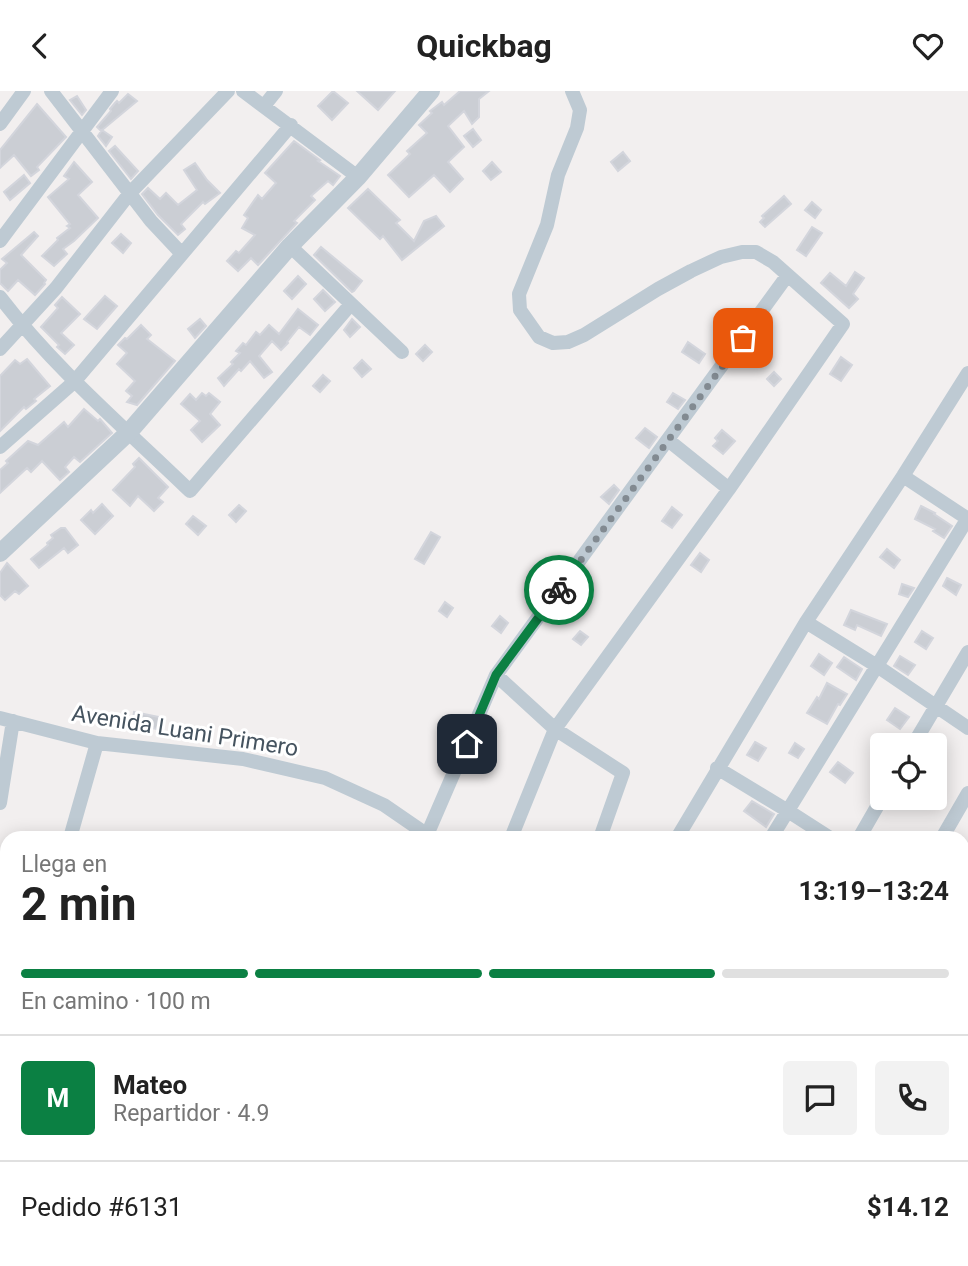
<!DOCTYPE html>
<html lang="es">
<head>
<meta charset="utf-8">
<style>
  body { margin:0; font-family:Roboto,sans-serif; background:#f2f2f2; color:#222; height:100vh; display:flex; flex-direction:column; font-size:26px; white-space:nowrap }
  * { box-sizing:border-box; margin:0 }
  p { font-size:23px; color:#767676 }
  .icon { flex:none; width:38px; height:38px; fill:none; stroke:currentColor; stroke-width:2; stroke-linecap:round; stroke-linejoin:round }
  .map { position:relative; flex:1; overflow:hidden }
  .sheet { position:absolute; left:0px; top:740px; width:970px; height:436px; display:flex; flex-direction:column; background:#fff; border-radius:21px 21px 0 0; box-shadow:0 4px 18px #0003 }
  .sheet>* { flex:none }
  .controls { position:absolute; left:870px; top:642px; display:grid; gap:14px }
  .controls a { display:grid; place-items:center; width:77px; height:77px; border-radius:7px; background:#fff; box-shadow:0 4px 18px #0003; font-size:35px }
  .pin { position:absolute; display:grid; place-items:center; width:60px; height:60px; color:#fff; margin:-30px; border-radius:14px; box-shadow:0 4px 10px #0006 }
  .courier { position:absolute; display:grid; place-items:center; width:70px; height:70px; margin:-35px; border:5px solid #0b8043; border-radius:50%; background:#fff; color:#222; box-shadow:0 2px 9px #0007 }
  .summary em { font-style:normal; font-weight:700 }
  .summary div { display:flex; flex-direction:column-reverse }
  .summary { display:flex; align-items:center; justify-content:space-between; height:119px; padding:0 21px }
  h1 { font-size:46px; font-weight:700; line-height:52px }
  .bar { display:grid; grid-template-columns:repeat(4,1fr); gap:10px 7px; align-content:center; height:84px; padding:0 21px }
  .bar i { height:9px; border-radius:5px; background:#e0e0e0 }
  .bar .selected { background:#0b8043 }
  .bar p { grid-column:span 4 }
  .line { display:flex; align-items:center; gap:18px; padding:0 21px; border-top:2px solid #e0e0e0 }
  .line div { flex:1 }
  .round { display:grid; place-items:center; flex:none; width:74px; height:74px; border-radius:7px; background:#f2f2f2 }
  header { display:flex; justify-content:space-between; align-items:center; height:91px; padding:0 21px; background:#fff; font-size:32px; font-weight:700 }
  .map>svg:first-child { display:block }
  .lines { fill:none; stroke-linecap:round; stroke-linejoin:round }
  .stream { stroke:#82def5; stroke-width:3.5 }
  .building { fill:#cbced4; stroke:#d3d5dc; stroke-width:2 }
  .minor { stroke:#becad3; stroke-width:14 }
  .tertiary { stroke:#becad3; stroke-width:18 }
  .done { stroke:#828a91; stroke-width:7; stroke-dasharray:0 12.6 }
  .route { stroke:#0b8043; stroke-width:9 }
  .labels { text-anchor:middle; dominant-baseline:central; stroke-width:6; stroke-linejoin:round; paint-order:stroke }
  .street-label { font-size:23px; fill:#45535f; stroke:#fff }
</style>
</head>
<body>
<header><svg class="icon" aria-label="back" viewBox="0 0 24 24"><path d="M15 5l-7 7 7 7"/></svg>Quickbag<svg class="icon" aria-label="heart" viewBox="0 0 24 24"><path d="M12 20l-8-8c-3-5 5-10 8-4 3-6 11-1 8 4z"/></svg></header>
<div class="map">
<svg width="968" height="1175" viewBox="0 0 968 1175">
  <rect width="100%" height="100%" fill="#f2efef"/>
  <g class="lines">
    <path class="stream" d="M69 1175 72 1169"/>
  </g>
  <path class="building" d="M333 0 348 12 332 29 318 15Z
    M357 0H395L378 19Z
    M460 0H489L479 8V26L472 33 464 20 448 35 464 56 448 71 463 88 450 101 434 84 409 106 388 84 410 63 407 60 427 42 419 34 432 22 430 20 442 11 444 14Z
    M128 3 137 10 101 40 97 36 111 20 110 18 115 12 117 10 119 12Z
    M77 5 86 19 82 24 70 9Z
    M37 13 66 46 37 76 39 79 31 85 14 64 0 77V59Z
    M473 38 481 49 473 56 464 45Z
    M102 39 112 46 106 55 98 45Z
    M294 50 320 69 318 70 340 85 333 94 328 90 311 105 315 109 294 130 297 132 258 174 251 167 238 180 227 170 236 160 239 162 255 144 242 137 248 127 244 124 258 104 262 108 276 92 265 82Z
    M115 55 138 80 131 88 109 60Z
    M623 61 630 70 618 80 611 71Z
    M74 71 92 91 78 104 98 127 74 150 63 158 67 163 54 175 42 165 58 149 57 147 70 137 67 135 70 133 48 106 69 88 64 85Z
    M492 71 501 81 491 89 483 80Z
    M195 72 207 89 220 102 205 113 203 111 181 133 185 138 178 144 158 124 142 103 148 97 160 108 166 102 178 114 197 99 184 79Z
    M24 84 30 92 10 109 4 101Z
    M368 98 400 129 396 132 414 150 424 130 436 125 444 135 402 169 383 145 380 148 348 117Z
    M784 105 791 113 765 136 760 131 764 127 762 125Z
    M812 111 821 119 815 127 805 119Z
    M812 136 822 142 806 165 797 159Z
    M34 141 38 145 21 164 46 189 44 192 45 193 35 204 18 189 8 200 0 192V179L7 172 2 168Z
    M121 143 131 152 123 162 112 152Z
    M321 156 362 190 354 200 352 201 314 164Z
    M855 181 864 187 853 203 858 208 849 217 821 192 830 182 846 195Z
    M298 185 306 193 292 208 284 200Z
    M323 199 335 211 325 220 314 208Z
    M105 205 117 215 97 238 84 228Z
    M62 206 80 223 61 242 74 254 65 263 57 256 59 254 41 236 58 217 55 214Z
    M298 218 318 234 310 244 299 236 287 251 288 252 281 259 272 250 259 265 272 281 264 287 250 270 241 280 239 278 224 295 218 287 233 273 231 271 240 262 236 260 243 252 246 254 256 241 260 244 269 234 279 243Z
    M200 228 206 235 195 247 188 238Z
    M352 228 360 236 350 246 344 239Z
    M141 234 151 244 147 248 175 270 137 314 127 311 132 305 126 300 135 290 117 273 127 262 118 254 125 247 127 248Z
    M688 251 705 263 699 272 682 261Z
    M425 254 432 261 423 270 416 263Z
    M841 266 852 274 841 290 830 283Z
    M27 268 50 295 34 308 36 310 26 318 24 316 0 340V285L15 269 20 273Z
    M362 269 371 278 362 286 354 277Z
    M774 281 781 288 774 295 767 288Z
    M323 284 330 290 320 301 313 295Z
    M202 302 206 305 209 302 220 311 210 323 220 334 202 351 191 339 200 330 181 313 190 303 196 309Z
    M673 302 685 309 678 318 667 311Z
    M84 318 98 330 100 328 112 342 80 371 74 366 65 376 69 381 60 389 42 370 31 381 27 377 0 402V379L8 372 6 370 28 350 38 354 64 331 68 336Z
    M645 337 657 346 649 357 636 347Z
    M722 339 735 350 723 363 713 355 718 350 715 347Z
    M139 367 168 396 158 407 163 411 154 420 138 405 130 415 113 399 135 376 133 373Z
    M614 394 619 399 609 413 601 406Z
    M102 413 113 425 95 443 81 429 91 419 93 422Z
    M239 414 246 420 236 431 229 424Z
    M921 415 935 422 934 423 952 435 944 447 933 440 935 438 915 428Z
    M672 416 682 424 672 437 662 430Z
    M193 425 206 435 198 444 186 433Z
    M61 437H65L78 454 68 462 64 457 39 477 31 468 48 454 47 452 53 447 51 444Z
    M431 441 440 446 424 473 415 468Z
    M887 458 900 469 894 477 880 466Z
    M700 462 709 469 701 481 691 474Z
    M7 472 28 495 19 503 15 500 5 509 0 504V482Z
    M947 487 961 494 956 504 943 495Z
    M902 493 914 497 908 506 899 503Z
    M445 511 453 517 447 526 439 520Z
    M851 519 887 533 881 545 857 534 855 539 844 534Z
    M500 525 508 532 501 542 492 535Z
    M580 540 588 546 581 554 573 548Z
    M922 540 933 547 926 558 915 551Z
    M819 563 832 572 824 584 811 575Z
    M900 565 915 574 908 584 894 575Z
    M844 566 862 578 856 589 837 576Z
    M827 592 847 603 840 614 838 613 827 633 807 622 817 606 819 608Z
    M895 617 909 626 900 638 887 629Z
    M134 621 159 626 157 638 132 633Z
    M755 651 766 657 758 670 747 664Z
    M795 652 804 658 798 667 789 662Z
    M838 671 853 682 845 692 830 681Z
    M752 710 774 723 766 736 744 720Z"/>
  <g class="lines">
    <path class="minor" d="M51 0 151 130 182 163
      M243 0 358 86
      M264 15 276 0
      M0 33 24 0
      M0 150 112 0
      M290 155 402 261
      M0 206C55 278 125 337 190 400L351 213
      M0 258 56 197 130 102 228 0
      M668 349 729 398
      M0 356 74 291 291 34
      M903 385 968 428
      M806 531 877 575 968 637
      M496 584 555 638 623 682 600 747
      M0 627 97 652 243 668 325 687 384 714 432 747
      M913 654 968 561
      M717 677 788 720 830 747
      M0 712 13 630
      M427 744 496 584 787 185
      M70 747 97 652
      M511 747 555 638 729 398 843 233 773 171 756 161H742L721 166 691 180 658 198 584 244 568 251 553 252 539 246 520 219 519 203 547 134 558 84 577 37 580 19 572 0
      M677 747 806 531 903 385 968 282
      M771 747 968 427
      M859 747 882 707
      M942 747 968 702
      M0 804 7 806
      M962 904 968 902
      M0 907 7 896
      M962 952 968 953
      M962 977 968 975"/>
    <path class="tertiary" d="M0 462 129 341 290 155 358 86 431 0"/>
  </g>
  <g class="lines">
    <path class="done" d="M559 499 743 247"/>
    <path class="route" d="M467 653 496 584 559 499"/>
  </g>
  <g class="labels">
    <g class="street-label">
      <text transform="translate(185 640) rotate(9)">Avenida Luani Primero</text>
    </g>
  </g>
</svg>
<div class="controls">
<a><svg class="icon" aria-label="locate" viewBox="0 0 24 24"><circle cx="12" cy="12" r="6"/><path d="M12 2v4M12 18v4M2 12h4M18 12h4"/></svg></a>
</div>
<div class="pin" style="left:743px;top:247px;background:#ea580c"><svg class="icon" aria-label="bag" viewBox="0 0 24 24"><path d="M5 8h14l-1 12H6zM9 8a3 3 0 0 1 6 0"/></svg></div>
<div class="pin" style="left:467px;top:653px;background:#1f2937"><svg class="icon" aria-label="home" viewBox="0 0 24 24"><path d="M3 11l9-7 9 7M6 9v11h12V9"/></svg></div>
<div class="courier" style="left:559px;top:499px"><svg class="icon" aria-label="bike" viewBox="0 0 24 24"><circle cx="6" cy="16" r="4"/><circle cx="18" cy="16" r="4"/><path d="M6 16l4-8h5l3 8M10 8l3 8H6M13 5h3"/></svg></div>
<section class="sheet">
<div class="summary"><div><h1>2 min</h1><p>Llega en</p></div><em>13:19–13:24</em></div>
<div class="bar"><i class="selected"></i><i class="selected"></i><i class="selected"></i><i></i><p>En camino · 100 m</p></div>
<div class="line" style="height:126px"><b class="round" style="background:#0b8043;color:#fff">M</b><div><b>Mateo</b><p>Repartidor · 4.9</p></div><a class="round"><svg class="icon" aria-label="chat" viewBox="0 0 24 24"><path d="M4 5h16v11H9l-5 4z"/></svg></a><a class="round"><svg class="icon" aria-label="phone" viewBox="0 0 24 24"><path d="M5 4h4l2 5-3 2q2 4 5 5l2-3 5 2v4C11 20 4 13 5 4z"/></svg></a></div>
<div class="line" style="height:91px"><div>Pedido #6131</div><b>$14.12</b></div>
</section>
</div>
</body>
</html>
